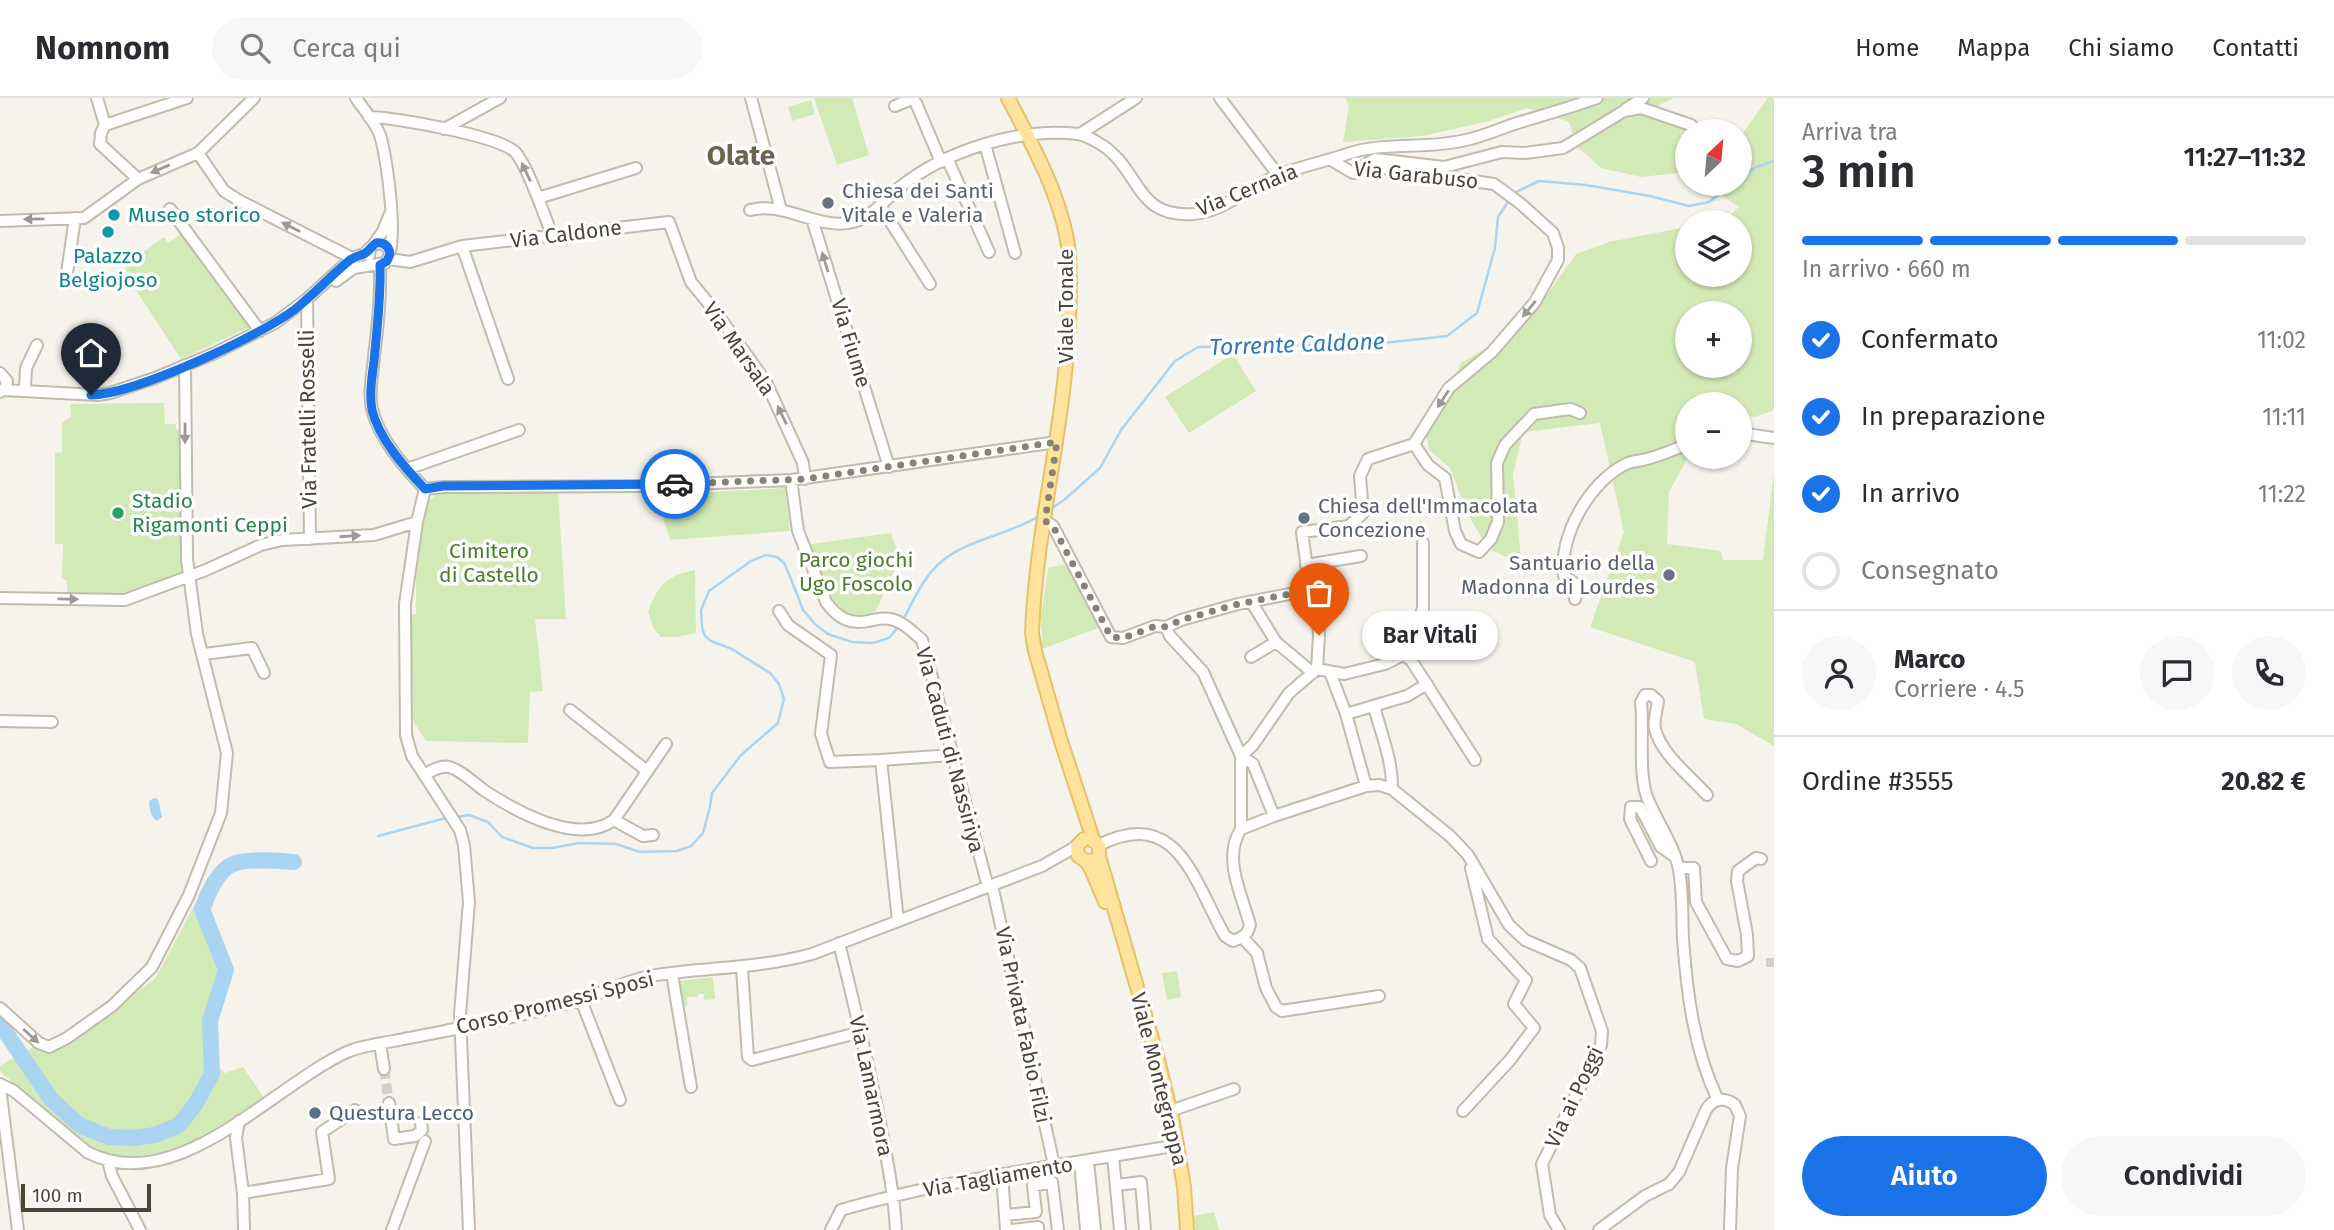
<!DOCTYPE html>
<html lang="it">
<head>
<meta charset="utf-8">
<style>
  body { margin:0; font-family:"Fira Sans",sans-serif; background:#f7f7f7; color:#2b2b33; height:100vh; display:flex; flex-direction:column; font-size:26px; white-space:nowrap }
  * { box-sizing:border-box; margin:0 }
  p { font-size:23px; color:#7c7c81 }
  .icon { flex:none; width:38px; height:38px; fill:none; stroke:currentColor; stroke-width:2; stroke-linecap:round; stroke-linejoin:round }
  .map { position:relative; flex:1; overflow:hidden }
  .panel { display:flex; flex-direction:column; background:#fff; width:560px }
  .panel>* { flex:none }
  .needle { width:46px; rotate:26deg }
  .fabs { position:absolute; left:1675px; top:21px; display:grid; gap:14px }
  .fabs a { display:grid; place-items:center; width:77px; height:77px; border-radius:50%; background:#fff; box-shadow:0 2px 5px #0004; font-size:35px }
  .scale { position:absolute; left:21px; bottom:18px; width:130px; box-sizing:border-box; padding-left:7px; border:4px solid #4b4439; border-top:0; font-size:19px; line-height:24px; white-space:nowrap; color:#4b4439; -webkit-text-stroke:5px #fff; paint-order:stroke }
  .pin { position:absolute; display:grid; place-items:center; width:60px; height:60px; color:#fff; margin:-72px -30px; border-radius:50% 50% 50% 0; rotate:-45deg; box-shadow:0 0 7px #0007 }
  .pin .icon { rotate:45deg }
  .courier { position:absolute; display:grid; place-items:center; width:70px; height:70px; margin:-35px; border:5px solid #1a73e8; border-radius:50%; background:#fff; color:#222; box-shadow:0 2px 9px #0007 }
  .bubble { position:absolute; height:49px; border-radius:24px; background:#fff; box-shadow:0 2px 5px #0004; font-size:23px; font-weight:600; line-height:49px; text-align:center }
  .headline em { font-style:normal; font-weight:600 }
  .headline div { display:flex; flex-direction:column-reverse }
  .headline { display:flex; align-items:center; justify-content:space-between; height:119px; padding:0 28px }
  h1 { font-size:46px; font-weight:600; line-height:52px }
  .bar { display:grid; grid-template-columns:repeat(4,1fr); gap:10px 7px; align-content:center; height:84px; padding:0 28px }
  .bar i { height:9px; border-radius:5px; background:#e1e1e2 }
  .bar .on { background:#1a73e8 }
  .bar p { grid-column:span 4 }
  .line { display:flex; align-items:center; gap:18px; padding:0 28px; border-top:2px solid #e1e1e2 }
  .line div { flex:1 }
  .round { display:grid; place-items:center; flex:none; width:74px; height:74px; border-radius:37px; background:#f7f7f7 }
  ol { padding:0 28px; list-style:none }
  li { display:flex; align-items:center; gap:21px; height:77px }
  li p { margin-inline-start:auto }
  li .icon { padding:7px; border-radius:50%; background:#1a73e8; color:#fff; stroke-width:4 }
  li:last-child { color:#7c7c81 }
  li i { width:38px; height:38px; border:4px solid #e1e1e2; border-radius:50% }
  .cta { display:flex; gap:14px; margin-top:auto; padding:14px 28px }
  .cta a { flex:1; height:80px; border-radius:42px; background:#1a73e8; color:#fff; font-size:28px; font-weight:600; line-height:80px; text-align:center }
  .cta a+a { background:#f7f7f7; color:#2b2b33 }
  header { display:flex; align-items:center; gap:42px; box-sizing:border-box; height:98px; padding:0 35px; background:#fff; border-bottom:2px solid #e1e1e2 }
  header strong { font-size:33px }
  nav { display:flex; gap:38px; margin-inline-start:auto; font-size:24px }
  .search { width:490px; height:63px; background:#f7f7f7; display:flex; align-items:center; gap:18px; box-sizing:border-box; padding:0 24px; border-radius:38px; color:#7c7c81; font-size:26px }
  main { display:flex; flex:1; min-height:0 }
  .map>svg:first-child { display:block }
  .green { fill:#d2eab5; fill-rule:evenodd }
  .water { fill:#a9d4f2 }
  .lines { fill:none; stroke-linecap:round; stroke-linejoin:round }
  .stream { stroke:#a9d4f2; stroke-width:2.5 }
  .river { stroke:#a9d4f2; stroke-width:16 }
  .minor-tunnel { stroke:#d4d0c8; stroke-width:10; stroke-dasharray:10 5; stroke-linecap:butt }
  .highway-tunnel { stroke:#d4d0c8; stroke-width:16; stroke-dasharray:16 8; stroke-linecap:butt }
  .minor-casing { stroke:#c2bbae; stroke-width:14 }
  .major-casing { stroke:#e6c16a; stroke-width:16 }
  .minor { stroke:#fff; stroke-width:10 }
  .major { stroke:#ffe39c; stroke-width:12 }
  .oneway { fill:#9c9892 }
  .done { stroke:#878178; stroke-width:7; stroke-dasharray:0 12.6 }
  .route { stroke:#1a73e8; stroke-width:9 }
  .worship-dot { fill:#6b7280; stroke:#fff; stroke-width:2.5 }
  .culture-dot { fill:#0f9aa8; stroke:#fff; stroke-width:2.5 }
  .leisure-dot { fill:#2e9e5b; stroke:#fff; stroke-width:2.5 }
  .service-dot { fill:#5c6f8a; stroke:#fff; stroke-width:2.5 }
  .labels { text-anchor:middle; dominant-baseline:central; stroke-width:7; stroke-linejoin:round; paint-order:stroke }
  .street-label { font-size:21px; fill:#4b4439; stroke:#fff }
  .worship-label { font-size:21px; fill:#5b616d; stroke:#fff; text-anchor:start }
  .culture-label { font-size:21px; fill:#0d838f; stroke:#fff; text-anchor:start }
  .leisure-label { font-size:21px; fill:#27864d; stroke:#fff; text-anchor:start }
  .park-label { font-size:21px; fill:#4a7f2a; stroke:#fff }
  .service-label { font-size:21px; fill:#4e5e75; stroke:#fff; text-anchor:start }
  .water-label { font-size:23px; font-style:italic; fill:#2e7ab2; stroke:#fff }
  .district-label { font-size:28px; font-weight:bold; fill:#6e6250; stroke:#fff }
</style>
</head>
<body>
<header>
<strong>Nomnom</strong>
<div class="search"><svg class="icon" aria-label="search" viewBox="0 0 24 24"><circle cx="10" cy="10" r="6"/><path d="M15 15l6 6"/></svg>Cerca qui</div>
<nav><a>Home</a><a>Mappa</a><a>Chi siamo</a><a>Contatti</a></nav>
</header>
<main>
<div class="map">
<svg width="1774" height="1132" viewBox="0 0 1774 1132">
  <rect width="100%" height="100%" fill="#f6f3ec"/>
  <path class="green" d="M814 0H852L869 57 837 67Z
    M1345 0H1674L1657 8 1689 33H1687V74L1641 79 1601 70 1577 48 1569 24 1527 10 1489 23 1422 38 1343 44 1349 8Z
    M1768 0H1774V312L1755 319 1740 317V306H1687L1688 359 1669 394 1667 446 1721 453 1723 462H1763L1774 374V648L1736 626 1704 621 1695 564 1590 529 1624 434 1600 325 1523 334 1513 376 1521 460H1508L1488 450 1468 417 1450 370 1429 352 1426 334 1431 318 1446 306 1461 265 1502 241 1546 198 1576 156 1609 144 1681 130 1687 131V177H1740V124H1723L1739 109 1704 86H1740V39ZM1687 215H1740V268H1687Z
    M811 2 815 16 792 23 788 9Z
    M186 133 254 227 181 261 126 177 128 175 124 168 164 139 168 145Z
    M1233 256 1256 293 1189 335 1165 299Z
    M164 305 165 326H176V332H180L182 473 135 494 67 497V483L62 480 63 446H55V355L62 354V325L71 319 70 306Z
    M785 390 790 433 670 442 656 397Z
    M439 394H558L566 521H535L543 593 530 594 528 645 426 643 413 623 411 517 416 516V474L427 405Z
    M891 435 900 460 875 514C833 532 820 475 811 446Z
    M1067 466 1101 529 1042 551 1041 519 1048 470Z
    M695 472 696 535 676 539H661L654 531 648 514C658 487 666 478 695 472Z
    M202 800 213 806C212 810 210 817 210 822 211 840 229 855 229 874 228 882 222 886 219 893 207 915 204 959 225 975L243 969 265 1001 184 1048C157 1058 114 1064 88 1048 73 1038 60 1024 46 1012 31 999 15 987 0 973V968L40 945 45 948 115 909 155 881 195 806Z
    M1177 873 1181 899 1167 902 1162 875Z
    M713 879 715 901 704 902V896H698V899H687V907L681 908 678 883Z
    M1214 1114 1219 1132H1195L1194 1118Z"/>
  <path class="water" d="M154 700 158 701 162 719 157 723C151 720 149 709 149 703Z"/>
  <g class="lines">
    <path class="stream" d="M1740 81 1756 69 1774 63
      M1514 95 1539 83 1586 87 1650 98 1689 108 1709 104 1733 86
      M1051 411 1064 402 1100 370 1121 332 1175 263 1198 249 1374 246 1447 238 1477 215 1495 150 1498 119 1510 101
      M903 522C914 502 923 479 941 464 968 441 1009 437 1039 418
      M456 719 469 717 488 724 502 739 533 750H552L579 745 616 746 640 754 677 753 691 748 703 735 710 709 712 695 741 657 778 625 784 601 779 586 770 575 732 551 711 543 705 538 702 530 701 512 709 493 751 463 766 457 777 459 784 465 789 476 803 512 816 527 828 536 852 544 873 545 889 540 899 528
      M378 738 446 720"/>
    <path class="river" d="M0 926 51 1001 79 1027 109 1039 133 1040 155 1037 179 1027 195 1007 212 976 210 923 226 872 202 811C208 796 217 773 233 766 245 760 280 763 294 764"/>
    <path class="minor-tunnel" d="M384 971 389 1005"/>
    <path class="highway-tunnel" d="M1774 860V869"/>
    <defs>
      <path id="minor" d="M97 0 105 27 101 35 100 46 138 81
        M751 0 781 112
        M1220 0 1278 77
        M895 8 912 1 916 5 941 64
        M1626 11 1643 0
        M369 19C394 19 499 38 515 54 527 66 545 119 552 137
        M105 27 187 0
        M444 31 500 0
        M1080 36 1136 0
        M985 46 1015 155
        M198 55 224 93 240 103 352 160
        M947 60 989 154
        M1355 73 1375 61 1444 69 1502 54 1525 55 1563 50 1624 13 1641 10 1691 27 1696 33
        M538 100 636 70
        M881 109 930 186
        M170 111 260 233
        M750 112C786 103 819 133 853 124 873 119 884 102 899 90 944 53 1020 29 1078 36 1084 37 1092 41 1097 44 1142 69 1132 120 1193 116 1224 114 1251 87 1279 77 1302 68 1327 63 1350 55 1386 44 1425 51 1461 43 1478 40 1495 33 1511 27 1540 18 1569 10 1597 0
        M812 121 889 369
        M0 123 84 120 138 81 198 55 254 0
        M374 146 383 133 390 116
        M462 148 508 281
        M369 158 370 150 376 145 384 146 390 152
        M389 161 410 164 462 148 669 124 691 184 718 217 766 284 803 365 805 381
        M380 167C381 197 378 228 374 258 373 275 368 294 372 311 379 341 405 370 425 391
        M67 175 75 120
        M336 183 354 170 385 165C400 151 387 59 380 37 375 24 364 12 356 0
        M307 201 310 441
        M0 275 7 283 6 289 0 294
        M25 291 26 270 37 247
        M4 292 98 297 110 295 155 280 215 255 275 225 307 201 352 160 364 156 369 151
        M1740 335 1774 340
        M1414 346 1428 367 1445 380 1455 433 1461 446 1479 454 1491 441 1498 424 1497 365 1505 347 1534 316 1570 311 1580 315
        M407 371 519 332
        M791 382 798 433 826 504C837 519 849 527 868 523 876 522 882 519 890 521 902 523 913 534 922 542L988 789
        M425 391 417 424 405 506 406 637 412 658 460 732 464 747 469 804 460 916 469 1132
        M425 391 444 389 645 388 791 382 1057 344
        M1045 423 1053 428 1111 539 1123 540 1155 528 1166 529 1181 522 1238 506 1310 492
        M1306 467 1361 458
        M0 500 125 502 206 472 261 447 282 442 374 437 417 424
        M1575 501 1577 487 1564 478C1558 439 1590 383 1626 366 1632 363 1640 363 1647 361 1661 357 1674 352 1687 346
        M1252 505 1276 544 1313 575
        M779 513 788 527 831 557 821 636 830 664 881 662
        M1166 529 1170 538 1203 574 1241 658V731
        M204 556 252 550 264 575
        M1403 557 1411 562 1475 662
        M1251 559 1276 544
        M1317 571 1319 537 1317 513 1310 492 1302 434 1349 428 1363 415 1360 378 1368 361 1414 346 1449 290 1492 254 1535 204 1558 162V150L1553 135 1521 106 1494 86 1383 70 1353 75 1331 62
        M1317 571 1344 576 1385 566 1403 557 1423 511V445
        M1330 574 1346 616 1366 688
        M1374 608C1381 636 1393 663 1392 691
        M570 612 647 673
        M1346 616 1407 598 1427 586
        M0 623 52 624
        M1241 658 1253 647 1289 595 1317 571
        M1241 658 1253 666 1274 718
        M424 677C431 673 440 667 449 669 461 672 475 686 485 693 517 714 578 748 614 722L666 646
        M1707 697C1690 678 1661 656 1655 631 1653 621 1657 613 1658 603L1651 597H1645L1641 604C1644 632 1638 673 1647 699 1656 722 1675 749 1679 772 1683 794 1682 819 1683 841 1687 896 1694 952 1718 1002
        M614 722 643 738 653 737
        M1241 731 1274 718 1366 688 1379 687 1392 691 1450 738 1468 757 1509 827 1525 842 1571 862 1580 870 1602 933 1601 947 1542 1066 1550 1117 1559 1132
        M1099 747C1178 707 1194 784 1225 838L1233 843C1243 839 1247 838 1250 827 1242 797 1222 760 1241 731
        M1651 763 1630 721 1631 709H1640L1661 749 1674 758
        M1679 770H1694L1696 804 1727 861 1738 863 1748 858 1747 837 1737 783 1738 773 1756 760 1761 761
        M992 787 1054 1067
        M898 823 881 662 952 657
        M1243 840 1257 855 1266 890 1276 909 1282 913 1379 898
        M839 845C854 905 868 965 880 1025 887 1061 894 1096 896 1132
        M742 870 748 959 752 962 861 934
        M672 876 691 989
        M581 902 620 1002
        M0 910 39 945 49 949 67 940 112 908 152 869 189 797 221 715 227 655 197 536 187 461 185 267
        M380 946 384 971
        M0 986 14 993 87 1054C176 1101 272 988 347 954 361 948 378 946 393 943 421 938 449 932 476 927 511 919 546 912 580 902 603 895 625 883 650 878 704 869 757 871 812 856L1042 768 1077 748
        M0 989 18 1132
        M389 1005 394 1041 415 1038 422 1032 421 1025
        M1170 1013 1234 991
        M1463 1013 1510 962 1534 930 1514 906 1526 882 1488 841 1471 770
        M239 1023 236 1040 243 1095 244 1132
        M1113 1058 1120 1132
        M108 1063 112 1078 140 1132
        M1088 1063 1095 1132
        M1080 1064 1086 1132
        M1002 1076 1006 1132
        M1117 1087 1141 1084 1145 1132
        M243 1095 329 1081 322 1034 355 1012
        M1005 1117 1036 1114 1033 1088 1052 1084 1058 1132
        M392 1132 425 1043
        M831 1132 841 1112C951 1080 1066 1067 1178 1047
        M1012 1132 1038 1129V1132
        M1599 1132 1645 1098 1669 1086 1679 1074 1706 1012C1713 1000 1725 999 1735 1007L1740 1018 1732 1070 1730 1132"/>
      <path id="major" d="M1008 0C1031 44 1061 98 1068 148 1071 172 1070 197 1069 222 1065 327 1036 430 1032 535L1035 553 1060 640 1093 741
        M1099 758 1095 762 1086 763 1078 758 1077 748 1084 741 1089 740 1099 747V758L1157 958 1173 1024 1184 1089 1187 1132
        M1086 763 1091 771 1105 804"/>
    </defs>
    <use href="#minor" class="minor-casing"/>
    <use href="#major" class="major-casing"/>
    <use href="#minor" class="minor"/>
    <use href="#major" class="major"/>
  </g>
  <defs><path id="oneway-solid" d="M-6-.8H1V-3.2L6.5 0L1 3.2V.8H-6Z" transform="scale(1.75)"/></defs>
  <g class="oneway">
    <use href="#oneway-solid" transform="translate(160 71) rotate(157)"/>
    <use href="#oneway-solid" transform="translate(526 74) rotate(-116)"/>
    <use href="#oneway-solid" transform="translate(34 121) rotate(179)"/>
    <use href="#oneway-solid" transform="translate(291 129) rotate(-153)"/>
    <use href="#oneway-solid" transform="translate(825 164) rotate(-107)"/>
    <use href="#oneway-solid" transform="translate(1529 211) rotate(129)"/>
    <use href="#oneway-solid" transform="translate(1443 301) rotate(123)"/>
    <use href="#oneway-solid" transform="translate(782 317) rotate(-116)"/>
    <use href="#oneway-solid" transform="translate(185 335) rotate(90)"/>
    <use href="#oneway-solid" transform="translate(350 438) rotate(-4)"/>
    <use href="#oneway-solid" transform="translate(68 501) rotate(1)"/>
    <use href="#oneway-solid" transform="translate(31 938) rotate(42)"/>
  </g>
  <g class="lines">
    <path class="done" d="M675 386 805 381 1057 344 1045 423 1053 428 1111 539 1123 540 1156 528 1166 529 1181 522 1238 506 1310 492 1317 513 1319 537"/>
    <path class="route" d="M91 297C135 296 258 239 294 212 314 197 330 178 350 162 355 158 359 158 364 156 369 153 372 148 376 145 384 144 389 148 390 156L387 163 380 167C381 199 377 231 374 263 372 279 369 296 372 312 379 341 405 370 425 391L443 388 675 386"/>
  </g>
  <g class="worship-dot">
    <circle cx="828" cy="105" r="7"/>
    <circle cx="1304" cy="420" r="7"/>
    <circle cx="1669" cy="477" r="7"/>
  </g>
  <g class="culture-dot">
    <circle cx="114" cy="117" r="7"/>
    <circle cx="108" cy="134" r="7"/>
  </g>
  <circle class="leisure-dot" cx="118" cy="415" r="7"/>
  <circle class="service-dot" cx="315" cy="1015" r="7"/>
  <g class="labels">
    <g class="street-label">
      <text transform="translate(1416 77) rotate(6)">Via Garabuso</text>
      <text transform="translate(1247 92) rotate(-22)">Via Cernaia</text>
      <text transform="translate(566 136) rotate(-7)">Via Caldone</text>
      <text transform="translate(1066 208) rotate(-90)">Viale Tonale</text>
      <text transform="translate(851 245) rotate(73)">Via Fiume</text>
      <text transform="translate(739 251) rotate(55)">Via Marsala</text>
      <text transform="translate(308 321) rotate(-91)">Via Fratelli Rosselli</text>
      <text transform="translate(950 652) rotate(75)">Via Caduti di Nassiriya</text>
      <text transform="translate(555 905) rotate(-14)">Corso Promessi Sposi</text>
      <text transform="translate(1023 927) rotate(78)">Via Privata Fabio Filzi</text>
      <text transform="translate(1159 981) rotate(76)">Viale Montegrappa</text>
      <text transform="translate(871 988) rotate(78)">Via Lamarmora</text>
      <text transform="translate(1574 999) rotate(-65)">Via ai Poggi</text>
      <text transform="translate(998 1079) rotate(-10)">Via Tagliamento</text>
    </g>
    <g class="worship-label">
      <text x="842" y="93">Chiesa dei Santi<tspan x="842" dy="24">Vitale e Valeria</tspan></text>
      <text x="1318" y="408">Chiesa dell'Immacolata<tspan x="1318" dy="24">Concezione</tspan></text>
      <text x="1655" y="465" text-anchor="end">Santuario della<tspan x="1655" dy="24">Madonna di Lourdes</tspan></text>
    </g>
    <g class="culture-label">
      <text x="128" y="117">Museo storico</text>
      <text x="108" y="158" text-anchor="middle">Palazzo<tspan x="108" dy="24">Belgiojoso</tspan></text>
    </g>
    <g class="leisure-label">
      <text x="132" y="403">Stadio<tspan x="132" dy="24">Rigamonti Ceppi</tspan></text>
    </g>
    <g class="park-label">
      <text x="489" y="453">Cimitero<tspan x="489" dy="24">di Castello</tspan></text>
      <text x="856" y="462">Parco giochi<tspan x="856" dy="24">Ugo Foscolo</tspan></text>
    </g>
    <g class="service-label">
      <text x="329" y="1015">Questura Lecco</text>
    </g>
    <g class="water-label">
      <text transform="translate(1297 246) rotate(-2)">Torrente Caldone</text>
    </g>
    <g class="district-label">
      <text x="741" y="57">Olate</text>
    </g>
  </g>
</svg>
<div class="fabs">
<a><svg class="needle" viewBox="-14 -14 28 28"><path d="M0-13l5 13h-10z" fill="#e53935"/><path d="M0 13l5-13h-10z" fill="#7c7c81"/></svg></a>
<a><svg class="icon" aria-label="layers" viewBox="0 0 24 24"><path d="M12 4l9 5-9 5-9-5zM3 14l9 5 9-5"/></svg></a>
<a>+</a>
<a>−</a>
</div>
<div class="scale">100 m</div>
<div class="pin" style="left:1319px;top:537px;background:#ea580c"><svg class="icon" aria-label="bag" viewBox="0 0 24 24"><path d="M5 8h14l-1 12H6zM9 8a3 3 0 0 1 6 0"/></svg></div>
<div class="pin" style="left:91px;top:297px;background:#1f2937"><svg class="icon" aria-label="home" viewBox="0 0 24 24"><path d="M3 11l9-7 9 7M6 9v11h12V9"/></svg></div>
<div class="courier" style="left:675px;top:386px"><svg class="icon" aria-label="car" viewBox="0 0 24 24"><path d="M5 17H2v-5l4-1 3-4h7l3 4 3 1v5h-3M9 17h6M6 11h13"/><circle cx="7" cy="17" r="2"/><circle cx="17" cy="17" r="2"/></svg></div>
<div class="bubble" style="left:1362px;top:513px;width:136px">Bar Vitali</div>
</div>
<section class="panel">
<div class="headline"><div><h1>3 min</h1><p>Arriva tra</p></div><em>11:27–11:32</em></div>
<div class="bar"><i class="on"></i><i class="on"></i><i class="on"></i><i></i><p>In arrivo · 660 m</p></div>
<ol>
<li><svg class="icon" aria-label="check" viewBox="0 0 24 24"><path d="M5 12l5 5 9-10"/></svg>Confermato<p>11:02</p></li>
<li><svg class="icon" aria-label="check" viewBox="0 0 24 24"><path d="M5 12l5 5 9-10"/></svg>In preparazione<p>11:11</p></li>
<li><svg class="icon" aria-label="check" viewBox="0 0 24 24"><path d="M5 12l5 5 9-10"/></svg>In arrivo<p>11:22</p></li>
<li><i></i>Consegnato</li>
</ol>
<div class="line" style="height:126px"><a class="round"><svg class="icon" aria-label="person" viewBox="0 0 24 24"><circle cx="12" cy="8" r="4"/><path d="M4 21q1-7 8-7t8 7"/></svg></a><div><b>Marco</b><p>Corriere · 4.5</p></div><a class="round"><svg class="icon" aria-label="chat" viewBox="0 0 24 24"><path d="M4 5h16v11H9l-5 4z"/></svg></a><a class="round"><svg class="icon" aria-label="phone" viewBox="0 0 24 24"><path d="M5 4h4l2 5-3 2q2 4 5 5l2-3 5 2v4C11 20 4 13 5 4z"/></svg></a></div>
<div class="line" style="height:91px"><div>Ordine #3555</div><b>20.82 €</b></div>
<div class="cta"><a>Aiuto</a><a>Condividi</a></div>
</section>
</main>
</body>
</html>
